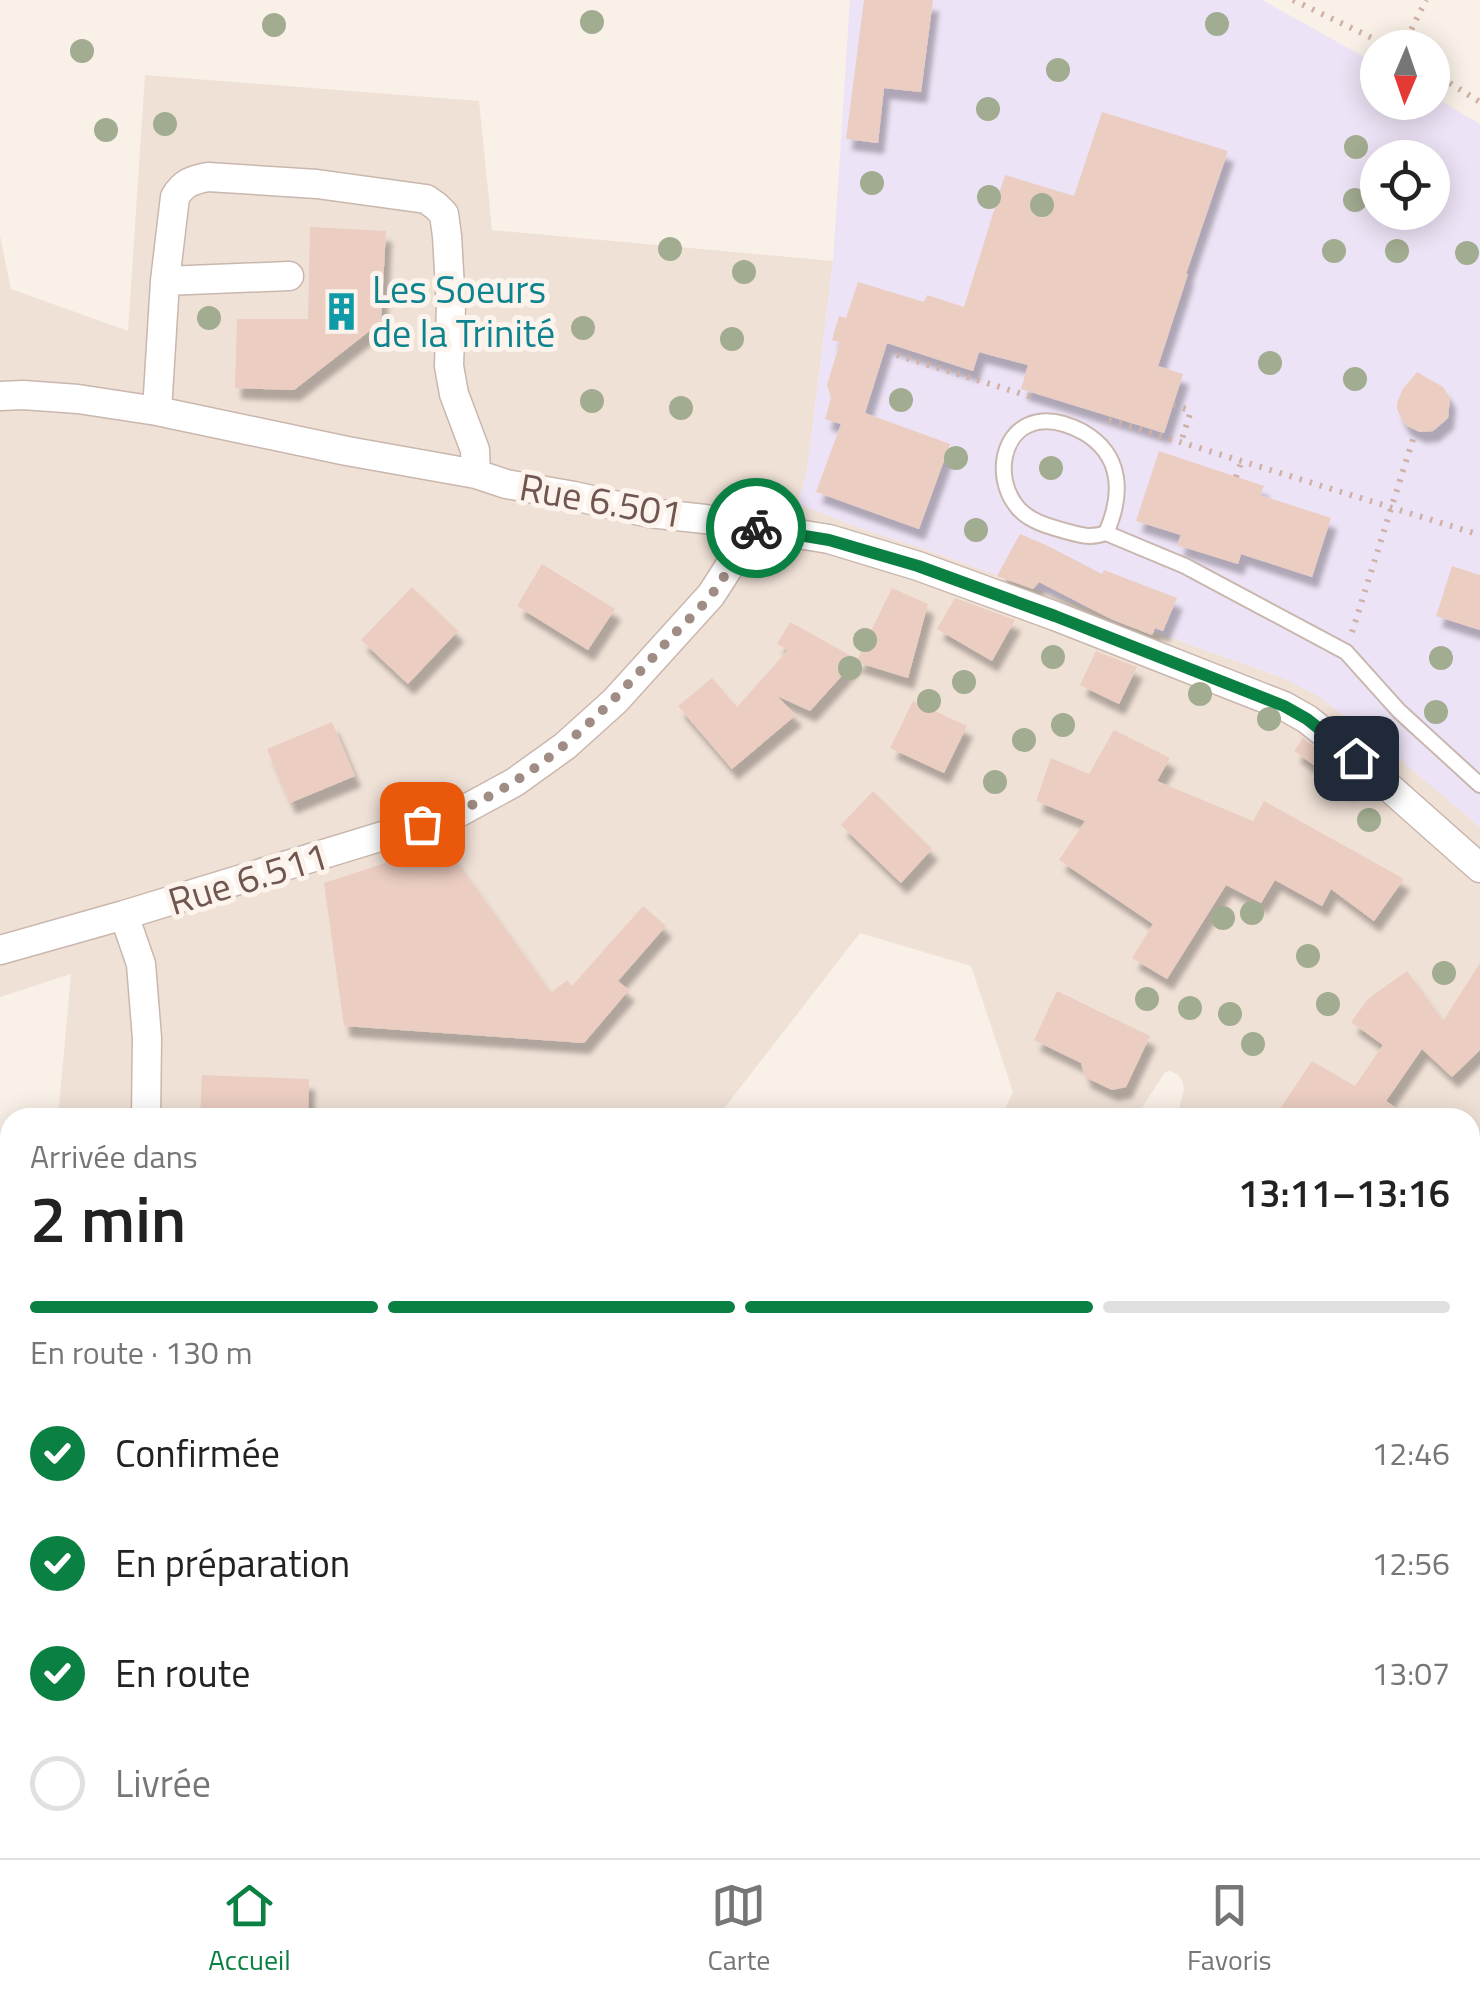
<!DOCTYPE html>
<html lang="fr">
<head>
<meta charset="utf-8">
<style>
  body { margin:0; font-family:"Titillium Web",sans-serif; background:#f2f2f2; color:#222; height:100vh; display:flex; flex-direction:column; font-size:38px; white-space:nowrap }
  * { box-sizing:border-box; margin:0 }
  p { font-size:32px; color:#767676 }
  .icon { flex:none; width:55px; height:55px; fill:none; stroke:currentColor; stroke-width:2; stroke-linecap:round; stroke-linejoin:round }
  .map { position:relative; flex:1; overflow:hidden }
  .drawer { position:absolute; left:0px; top:1108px; width:1480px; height:752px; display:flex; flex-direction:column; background:#fff; border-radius:30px 30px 0 0; box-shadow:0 5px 25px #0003 }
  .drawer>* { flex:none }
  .needle { width:65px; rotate:182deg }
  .buttons { position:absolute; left:1360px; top:30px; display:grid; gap:20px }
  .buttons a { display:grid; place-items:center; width:90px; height:90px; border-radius:50%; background:#fff; box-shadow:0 5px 25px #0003; font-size:50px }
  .pin { position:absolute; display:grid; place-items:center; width:85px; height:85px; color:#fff; margin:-42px; border-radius:20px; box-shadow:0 5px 15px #0006 }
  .courier { position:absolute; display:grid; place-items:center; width:100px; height:100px; margin:-50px; border:8px solid #0b8043; border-radius:50%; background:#fff; color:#222; box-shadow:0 2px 12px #0007 }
  .summary em { font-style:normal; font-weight:600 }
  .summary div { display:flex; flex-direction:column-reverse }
  .summary { display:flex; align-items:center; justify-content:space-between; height:170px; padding:0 30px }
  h1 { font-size:65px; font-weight:600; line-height:75px }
  .bar { display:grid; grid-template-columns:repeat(4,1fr); gap:15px 10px; align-content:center; height:120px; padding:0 30px }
  .bar i { height:12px; border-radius:8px; background:#e0e0e0 }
  .bar .current { background:#0b8043 }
  .bar p { grid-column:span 4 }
  ol { padding:0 30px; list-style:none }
  li { display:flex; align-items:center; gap:30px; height:110px }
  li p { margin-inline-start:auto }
  li .icon { padding:10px; border-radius:50%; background:#0b8043; color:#fff; stroke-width:4 }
  li:last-child { color:#767676 }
  li i { width:55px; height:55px; border:5px solid #e0e0e0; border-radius:50% }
  .dock { display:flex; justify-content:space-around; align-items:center; height:140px; border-top:2px solid #e0e0e0; background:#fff; font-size:28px; color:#767676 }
  .dock a { display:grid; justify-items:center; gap:5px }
  .dock .current { color:#0b8043 }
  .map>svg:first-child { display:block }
  .residential { fill:#f0e1d6 }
  .education { fill:#ede3f6; fill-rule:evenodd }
  .building { fill:#ebcdc2; filter:url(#shadow) }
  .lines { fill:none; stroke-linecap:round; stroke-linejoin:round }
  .lane-casing { stroke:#c9b7ae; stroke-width:18 }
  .street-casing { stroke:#c9b7ae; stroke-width:31 }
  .path { stroke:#d0b1a5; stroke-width:6; stroke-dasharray:2.5 8; stroke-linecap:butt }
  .lane { stroke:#fff; stroke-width:14 }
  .street { stroke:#fff; stroke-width:28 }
  .tree { fill:#a2ac90 }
  .done { stroke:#9f8c84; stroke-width:10; stroke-dasharray:0 18 }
  .route { stroke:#0b8043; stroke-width:12 }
  .labels { text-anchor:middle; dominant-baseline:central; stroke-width:10; stroke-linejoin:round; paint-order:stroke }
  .culture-label { font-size:38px; fill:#0d838f; stroke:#fcf4ec; text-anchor:start }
  .street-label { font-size:38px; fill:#6f564f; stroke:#fcf4ec }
</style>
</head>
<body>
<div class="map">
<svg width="1480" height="1858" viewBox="0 0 1480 1858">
  <defs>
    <filter id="shadow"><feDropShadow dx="6" dy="11" stdDeviation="2.5" flood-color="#0004"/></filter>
  </defs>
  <rect width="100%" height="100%" fill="#f9f0e7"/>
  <path class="residential" d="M145 75 479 101 492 230 833 261 807 471 798 504 857 527 927 550 1286 679 1317 695 1398 757 1480 827V1332L1470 1318V1118L1177 1117 1184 1089 1182 1080 1177 1074 1170 1071 1165 1072 1136 1117H1001L1013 1092 971 966 860 933 722 1111 594 1118 58 1117 71 974 0 997V236L11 289 128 331Z"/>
  <path class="education" d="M850 0H1262L1377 64 1378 102H1432L1433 96 1480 124V827L1397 757 1317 695 1286 679 927 550 857 527 798 504 807 471 833 261ZM1378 158H1432V212H1378Z"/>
  <path class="building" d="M864 0H933L921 92 884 88 878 143 846 139Z
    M1102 112 1228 151 1186 274H1188L1158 366 1183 374 1164 433 1021 389 1028 365 979 352 973 371 887 343 865 413 950 444 919 529 816 492 841 424 825 419 831 398 827 385 840 342 832 340 839 316 846 318 858 282 924 302 927 295 964 307 1005 175 1074 196Z
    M310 227 386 231 381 322 294 390 235 388 237 319H308Z
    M1417 372 1443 387 1450 398 1448 418 1433 431 1420 432 1407 426 1403 422 1397 409V403L1402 390Z
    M1159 451 1264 486 1260 495 1331 518 1312 577 1241 554 1238 564 1177 545 1181 535 1136 521Z
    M1020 534 1046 545 1102 574 1104 570 1177 598 1163 631 1155 628 1152 635 1111 619 1039 582 1033 589 997 576Z
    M542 564 615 609 588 650 517 606Z
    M1452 566 1480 575V630L1436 616Z
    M412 587 458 631 408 684 361 640Z
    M892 588 928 604 908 678 856 662Z
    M955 598 1015 620 992 661 937 629Z
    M790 622 857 659 810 711 777 696 796 715 732 769 678 706 712 678 737 707 788 650 777 644Z
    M1096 651 1137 667 1119 704 1080 685Z
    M913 701 967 726 944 773 890 748Z
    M332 722 355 776 290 803 267 749Z
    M1114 730 1170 758 1157 781 1253 821 1264 801 1404 879 1374 921 1331 889 1322 906 1275 880 1261 903 1226 885 1167 979 1132 958 1153 924 1059 860 1085 821 1036 801 1051 758 1089 774Z
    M1303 738 1356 781 1349 790 1294 751Z
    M873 791 932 849 901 883 841 825Z
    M444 844 551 993 567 980 572 986 643 906 666 926 618 981 629 990 584 1043 344 1026 324 883Z
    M1480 963V1050L1452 1077 1422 1049 1386 1101 1411 1118H1274L1312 1061 1355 1086 1383 1045 1351 1022 1368 999 1407 971 1443 1021Z
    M1057 991 1150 1036 1126 1087 1112 1090 1085 1077 1081 1063 1034 1040Z
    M202 1075 309 1079 308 1118H200Z"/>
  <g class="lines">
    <defs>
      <path id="lane" d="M1106 533C1123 495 1123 455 1083 432 1070 425 1053 419 1038 422 1001 429 995 477 1015 504 1026 521 1050 527 1069 532 1083 536 1092 538 1106 533L1185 566 1346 652 1399 711 1480 785"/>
      <path id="street" d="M165 281 289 276
        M0 396 23 395 78 399 157 411 347 451 476 474 506 484 574 496 649 513 705 519 829 539 918 566 1055 616 1284 706 1307 719 1356 758 1480 868
        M157 411 165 281 175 197C183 183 192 180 208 177L317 184 426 199 436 206 444 214 447 236 451 306 449 366 454 394 475 450 476 474
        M0 950 124 915
        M146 1118 147 1038 141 964 124 915 458 813 515 782 565 746 615 701 711 595 738 553 749 527
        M0 1551 10 1538"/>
    </defs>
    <use href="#lane" class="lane-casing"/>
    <use href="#street" class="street-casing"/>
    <path class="path" d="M1293 0 1393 48
      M1402 48 1426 0
      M1432 72 1480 102
      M897 355 1035 398
      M1173 405 1186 409 1190 414 1181 442
      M1109 420 1480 535
      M1236 477 1242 460
      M1352 632 1415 433"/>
    <use href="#lane" class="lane"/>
    <use href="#street" class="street"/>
  </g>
  <g class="tree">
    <circle cx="592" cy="22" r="12"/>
    <circle cx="1217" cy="24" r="12"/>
    <circle cx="274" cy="25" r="12"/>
    <circle cx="82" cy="51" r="12"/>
    <circle cx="1058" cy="70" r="12"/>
    <circle cx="988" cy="109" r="12"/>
    <circle cx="165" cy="124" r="12"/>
    <circle cx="106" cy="130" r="12"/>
    <circle cx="1356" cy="147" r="12"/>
    <circle cx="872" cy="183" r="12"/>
    <circle cx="989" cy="197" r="12"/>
    <circle cx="1355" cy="200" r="12"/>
    <circle cx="1042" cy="205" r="12"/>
    <circle cx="670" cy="249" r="12"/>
    <circle cx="1334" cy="251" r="12"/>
    <circle cx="1397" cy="251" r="12"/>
    <circle cx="1467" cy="253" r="12"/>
    <circle cx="744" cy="272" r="12"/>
    <circle cx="209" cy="318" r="12"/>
    <circle cx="583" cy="328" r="12"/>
    <circle cx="732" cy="339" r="12"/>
    <circle cx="1270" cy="363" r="12"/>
    <circle cx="1355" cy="379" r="12"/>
    <circle cx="901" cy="400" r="12"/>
    <circle cx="592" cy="401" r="12"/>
    <circle cx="681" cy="408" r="12"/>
    <circle cx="956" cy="458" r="12"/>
    <circle cx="1051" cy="468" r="12"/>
    <circle cx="976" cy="530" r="12"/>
    <circle cx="865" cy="640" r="12"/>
    <circle cx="1053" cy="657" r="12"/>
    <circle cx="1441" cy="658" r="12"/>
    <circle cx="850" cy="668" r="12"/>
    <circle cx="964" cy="682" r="12"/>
    <circle cx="1200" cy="694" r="12"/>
    <circle cx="929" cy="701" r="12"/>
    <circle cx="1436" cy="712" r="12"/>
    <circle cx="1269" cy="719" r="12"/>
    <circle cx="1063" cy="725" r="12"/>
    <circle cx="1024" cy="740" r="12"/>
    <circle cx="995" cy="782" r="12"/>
    <circle cx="1369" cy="820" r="12"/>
    <circle cx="1252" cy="913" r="12"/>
    <circle cx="1223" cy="918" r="12"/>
    <circle cx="1308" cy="956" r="12"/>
    <circle cx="1444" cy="973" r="12"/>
    <circle cx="1147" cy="999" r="12"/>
    <circle cx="1328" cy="1004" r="12"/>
    <circle cx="1190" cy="1008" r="12"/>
    <circle cx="1230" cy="1014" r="12"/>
    <circle cx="1253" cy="1044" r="12"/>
  </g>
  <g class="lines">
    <path class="done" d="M422 824C527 792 594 723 665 644 680 627 698 612 712 594 728 573 739 550 748 527L756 528"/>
    <path class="route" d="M756 528 829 540 918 566 1055 616 1284 706 1307 719 1356 758"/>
  </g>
  <defs>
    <symbol id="building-bare" viewBox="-9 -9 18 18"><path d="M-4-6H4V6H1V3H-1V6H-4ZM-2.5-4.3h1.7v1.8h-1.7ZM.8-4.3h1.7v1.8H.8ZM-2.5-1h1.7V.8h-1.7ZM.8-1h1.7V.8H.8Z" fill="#0f9aa8" stroke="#fcf4ec" stroke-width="2.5" paint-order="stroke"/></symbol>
  </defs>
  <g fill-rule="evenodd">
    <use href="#building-bare" x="314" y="284" width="55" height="55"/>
  </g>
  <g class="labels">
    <g class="culture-label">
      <text x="372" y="289">Les Soeurs<tspan x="372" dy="44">de la Trinité</tspan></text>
    </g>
    <g class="street-label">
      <text transform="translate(601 500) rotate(10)">Rue 6.501</text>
      <text transform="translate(248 878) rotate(-17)">Rue 6.511</text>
    </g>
  </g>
</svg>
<div class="buttons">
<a><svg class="needle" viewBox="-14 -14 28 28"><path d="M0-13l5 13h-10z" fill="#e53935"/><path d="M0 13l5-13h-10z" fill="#767676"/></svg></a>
<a><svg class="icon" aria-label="locate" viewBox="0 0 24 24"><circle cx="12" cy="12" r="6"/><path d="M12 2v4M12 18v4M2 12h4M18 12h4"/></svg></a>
</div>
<div class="pin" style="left:422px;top:824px;background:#ea580c"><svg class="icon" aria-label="bag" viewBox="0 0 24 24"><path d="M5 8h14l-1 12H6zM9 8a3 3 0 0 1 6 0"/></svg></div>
<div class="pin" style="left:1356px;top:758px;background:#1f2937"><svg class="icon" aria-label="home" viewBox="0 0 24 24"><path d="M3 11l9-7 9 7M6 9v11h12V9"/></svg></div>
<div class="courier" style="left:756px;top:528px"><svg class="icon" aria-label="bike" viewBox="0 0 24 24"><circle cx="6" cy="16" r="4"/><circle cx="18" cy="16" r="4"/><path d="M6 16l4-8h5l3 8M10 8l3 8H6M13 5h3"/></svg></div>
<section class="drawer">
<div class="summary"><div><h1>2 min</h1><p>Arrivée dans</p></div><em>13:11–13:16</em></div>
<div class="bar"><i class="current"></i><i class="current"></i><i class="current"></i><i></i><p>En route · 130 m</p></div>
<ol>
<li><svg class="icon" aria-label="check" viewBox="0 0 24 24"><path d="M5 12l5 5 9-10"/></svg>Confirmée<p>12:46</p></li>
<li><svg class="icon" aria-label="check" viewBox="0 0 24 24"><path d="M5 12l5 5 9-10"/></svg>En préparation<p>12:56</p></li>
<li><svg class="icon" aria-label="check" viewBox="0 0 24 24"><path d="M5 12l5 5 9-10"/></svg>En route<p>13:07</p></li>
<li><i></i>Livrée</li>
</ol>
</section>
</div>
<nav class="dock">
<a class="current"><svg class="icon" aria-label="home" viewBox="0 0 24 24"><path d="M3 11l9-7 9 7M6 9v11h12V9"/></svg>Accueil</a>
<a><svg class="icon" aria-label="map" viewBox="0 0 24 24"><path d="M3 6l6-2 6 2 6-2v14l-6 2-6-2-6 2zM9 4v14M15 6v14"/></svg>Carte</a>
<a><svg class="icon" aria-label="saved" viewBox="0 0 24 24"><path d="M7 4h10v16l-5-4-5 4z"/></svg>Favoris</a>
</nav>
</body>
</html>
